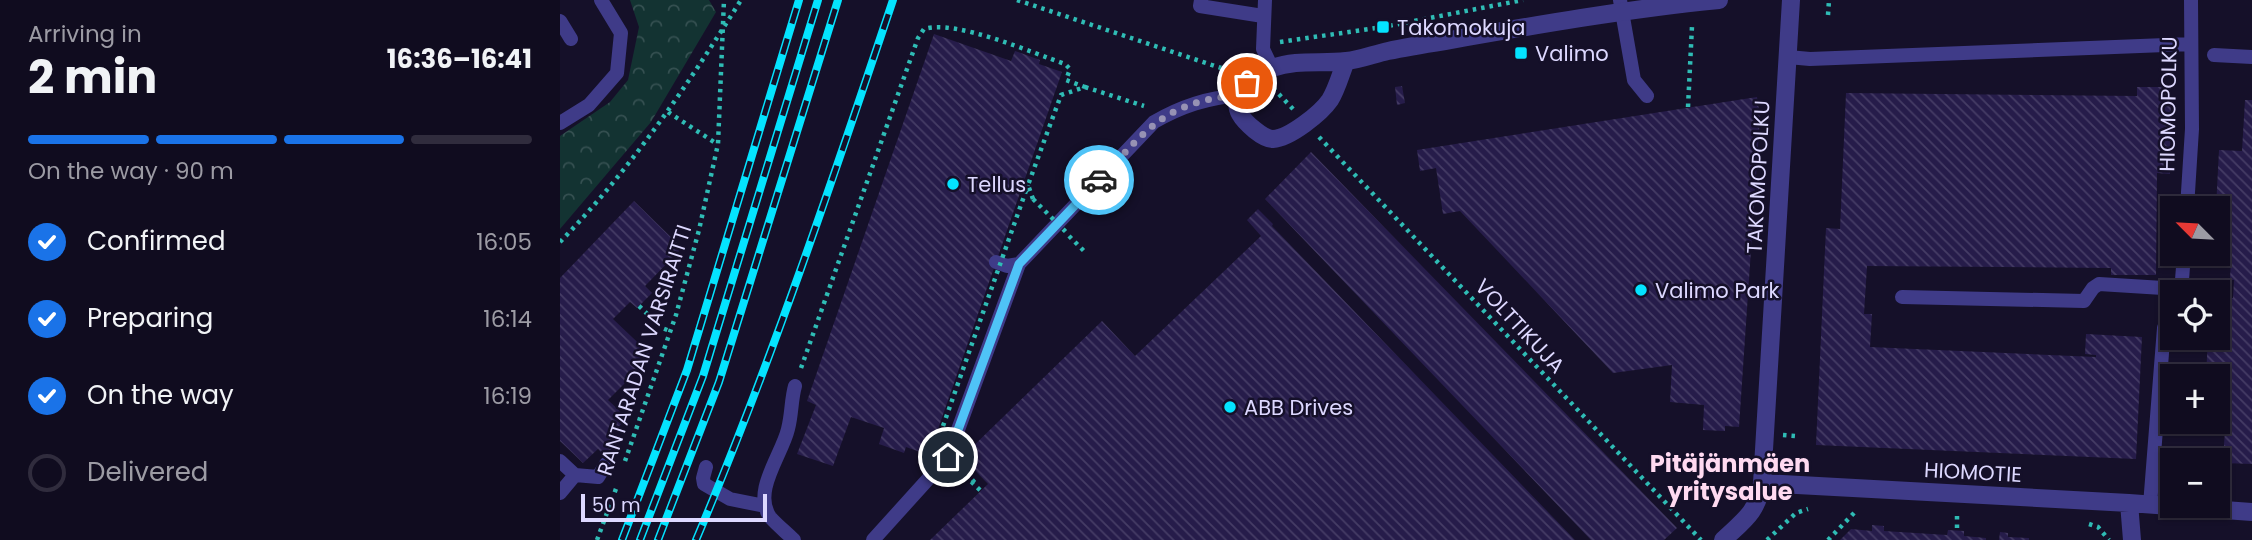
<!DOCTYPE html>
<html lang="en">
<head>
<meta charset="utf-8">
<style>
  body { margin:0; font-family:Poppins,sans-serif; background:#191528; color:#f1f3f6; height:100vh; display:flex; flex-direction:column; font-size:26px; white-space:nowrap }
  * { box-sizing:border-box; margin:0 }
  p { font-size:23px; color:#9c9ba4 }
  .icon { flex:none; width:38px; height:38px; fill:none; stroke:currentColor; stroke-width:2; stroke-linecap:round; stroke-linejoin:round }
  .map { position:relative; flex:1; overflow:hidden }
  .sheet { display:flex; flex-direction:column; background:#100c1f; width:560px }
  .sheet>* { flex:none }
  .needle { width:46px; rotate:294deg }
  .fabs { position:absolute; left:1600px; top:196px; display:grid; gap:14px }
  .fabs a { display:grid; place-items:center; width:70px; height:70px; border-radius:0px; background:#100c1f; box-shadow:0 2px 5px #0004,0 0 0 2px #302c3d; font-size:35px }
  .scale { position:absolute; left:21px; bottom:18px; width:186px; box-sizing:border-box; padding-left:7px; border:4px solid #ddd8ff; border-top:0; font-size:19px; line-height:24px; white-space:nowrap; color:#ddd8ff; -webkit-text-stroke:5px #151029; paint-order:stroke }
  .pin { position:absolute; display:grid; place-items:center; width:60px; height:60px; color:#fff; margin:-30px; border:4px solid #fff; border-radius:50%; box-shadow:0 2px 7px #0007 }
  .courier { position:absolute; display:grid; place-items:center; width:70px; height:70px; margin:-35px; border:5px solid #4fc3f7; border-radius:50%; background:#fff; color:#222; box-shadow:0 2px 9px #0007 }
  .overview em { font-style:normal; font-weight:700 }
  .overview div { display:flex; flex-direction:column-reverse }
  .overview { display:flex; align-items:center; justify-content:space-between; height:119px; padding:0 28px }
  h1 { font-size:46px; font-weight:700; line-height:52px }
  .bar { display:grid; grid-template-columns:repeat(4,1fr); gap:10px 7px; align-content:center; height:84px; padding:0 28px }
  .bar i { height:9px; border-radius:5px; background:#302c3d }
  .bar .selected { background:#1a73e8 }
  .bar p { grid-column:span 4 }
  ol { padding:0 28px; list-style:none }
  li { display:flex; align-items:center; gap:21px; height:77px }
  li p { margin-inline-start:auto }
  li .icon { padding:7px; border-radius:50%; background:#1a73e8; color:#fff; stroke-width:4 }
  li:last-child { color:#9c9ba4 }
  li i { width:38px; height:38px; border:4px solid #302c3d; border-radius:50% }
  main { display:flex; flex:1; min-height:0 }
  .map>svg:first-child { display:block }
  .forest { fill:url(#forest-crowns) }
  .building { fill:url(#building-back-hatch) }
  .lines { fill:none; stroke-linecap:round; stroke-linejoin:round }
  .path { stroke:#2fbcb5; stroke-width:4.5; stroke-dasharray:3.5 5; stroke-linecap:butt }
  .service { stroke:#3f3b88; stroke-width:14 }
  .minor { stroke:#3f3b88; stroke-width:18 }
  .rail-casing { stroke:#04e3ff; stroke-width:8 }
  .rail { stroke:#151029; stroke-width:5; stroke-dasharray:16; stroke-linecap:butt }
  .path-bridge { stroke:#2fbcb5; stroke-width:4.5; stroke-dasharray:3.5 5; stroke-linecap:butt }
  .done { stroke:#9792b4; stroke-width:7; stroke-dasharray:0 12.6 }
  .route { stroke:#4fc3f7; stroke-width:9 }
  .poi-dot { fill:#04e3ff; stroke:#151029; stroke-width:2.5 }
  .labels { text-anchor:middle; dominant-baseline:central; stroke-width:5; stroke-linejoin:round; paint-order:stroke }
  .poi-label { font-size:21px; fill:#ddd8ff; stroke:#151029; text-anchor:start }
  .street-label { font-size:21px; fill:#ddd8ff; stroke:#151029 }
  .quarter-label { font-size:24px; font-weight:bold; fill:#ffdaf1; stroke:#151029 }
</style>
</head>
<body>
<main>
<section class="sheet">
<div class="overview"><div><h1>2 min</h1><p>Arriving in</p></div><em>16:36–16:41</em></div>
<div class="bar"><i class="selected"></i><i class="selected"></i><i class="selected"></i><i></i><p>On the way · 90 m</p></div>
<ol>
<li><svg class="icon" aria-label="check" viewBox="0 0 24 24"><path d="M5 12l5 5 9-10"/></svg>Confirmed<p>16:05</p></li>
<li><svg class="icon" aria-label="check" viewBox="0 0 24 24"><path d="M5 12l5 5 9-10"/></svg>Preparing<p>16:14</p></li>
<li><svg class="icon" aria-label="check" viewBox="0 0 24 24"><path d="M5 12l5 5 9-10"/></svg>On the way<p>16:19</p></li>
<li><i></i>Delivered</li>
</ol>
</section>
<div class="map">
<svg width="1692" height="540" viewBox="0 0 1692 540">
  <defs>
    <pattern id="forest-crowns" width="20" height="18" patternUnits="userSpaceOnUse" patternTransform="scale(1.75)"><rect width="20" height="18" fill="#133332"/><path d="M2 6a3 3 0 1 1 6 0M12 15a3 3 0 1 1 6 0" fill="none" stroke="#355051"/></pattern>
    <pattern id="building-back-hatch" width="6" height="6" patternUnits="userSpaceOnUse" patternTransform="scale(1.75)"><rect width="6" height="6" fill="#261c4a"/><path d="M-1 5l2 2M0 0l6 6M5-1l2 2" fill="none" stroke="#453c65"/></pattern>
  </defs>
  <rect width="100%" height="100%" fill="#151029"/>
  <path class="forest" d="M70 0H149L156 12 91 122 0 229V136L50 102 68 80 79 27Z"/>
  <path class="building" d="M374 34 451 61 455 51 480 60 479 64 502 72 369 455 346 447 344 453 319 444 324 428 291 417 273 466 237 454 256 405 247 401Z
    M842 86 845 103 837 105 835 87Z
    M1577 87H1611L1610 174 1597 173 1596 275H1551V268L1307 266 1304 314H1312L1310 347 1536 357V355L1525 354 1526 334 1582 337 1576 459 1256 445 1266 228 1280 229 1286 93 1577 96Z
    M1197 97 1200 117 1179 427 1165 426V431L1143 430 1144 405 1110 402 1112 365 1053 373 900 211 883 214 876 168 860 171 857 150Z
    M1685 100H1692V464L1663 463 1666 410 1657 409V376H1646L1648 338H1657V297L1673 298 1674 280H1670L1671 259 1653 258V254H1657L1656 208 1659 150 1682 151Z
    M751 152 1117 528 1104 540H1031L705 199Z
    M74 201 122 248 85 286 92 293 77 308 70 302 53 319 92 356 48 400 67 418 53 433 60 440 45 456 38 449 23 463 0 441V278Z
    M698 209 713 224 712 226 1015 540H370L428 484 402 457 542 321 575 356 701 236 687 220Z
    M1312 525 1324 526V531L1387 535 1388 530 1404 531V536L1426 538V540H1280L1291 529 1312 531Z
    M1440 532 1448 533V537L1469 538V540H1439Z"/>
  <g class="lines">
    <path class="path" d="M457 0 661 68 675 65
      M1268 15 1269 0
      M720 42 823 27 963 0
      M713 88 734 110
      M1128 107 1132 26
      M108 112 157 144
      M759 137 1141 540
      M473 199 468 185 501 95 525 87 584 106
      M509 236 526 253
      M0 242C71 169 127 86 181 0
      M79 306 102 328 110 331
      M241 368 358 38 364 29C395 19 473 53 505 64L510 69 506 80 525 87
      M1223 435 1235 436
      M65 461 116 315 139 230 158 144 164 0
      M401 467 416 484
      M399 470 421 491
      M1397 516V531
      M1529 524 1538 527 1549 540
      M37 540 57 486
      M1207 540 1236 513 1248 509
      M1268 540 1296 511"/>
    <path class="service" d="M641 0 640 6 703 16
      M705 0 703 49 712 68
      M1060 0 1074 80 1087 96
      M0 21 11 39
      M1654 55 1692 57
      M1228 57 1250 59 1631 44
      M0 123 29 105 57 73 61 33 41 0
      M1627 208 1632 129 1631 0
      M436 262 447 266 459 264 594 122C622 106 647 98 679 95
      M1617 292 1622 280 1624 254
      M1342 297 1524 301 1533 288 1539 284 1619 289
      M0 461 15 475 38 477 46 464
      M146 467 143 478 144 484 170 499 205 506
      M0 493 15 475
      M1590 505 1604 328 1612 307
      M234 540C227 533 217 525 210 517 192 491 222 455 228 429 232 414 231 400 235 386
      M313 540 388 457 459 264"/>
    <path class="minor" d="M786 61C781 73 777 89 770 100 761 113 730 138 713 139 703 139 685 123 680 114 669 94 695 74 712 68 737 59 761 64 786 61 800 60 814 54 828 51 847 47 866 44 885 41 976 25 1067 9 1159 0
      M1202 483 1569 503 1692 512
      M1569 503 1572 540
      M1163 540C1184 520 1197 513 1202 483L1231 0"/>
    <defs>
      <path id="rail" d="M62 540 127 370 239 0
        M80 540 143 376 258 0
        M98 540 159 382 278 0
        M136 540C211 363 272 182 333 0"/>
    </defs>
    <use href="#rail" class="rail-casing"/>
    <use href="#rail" class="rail"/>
    <path class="path-bridge" d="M473 199 509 235
      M383 426 468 185"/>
  </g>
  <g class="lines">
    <path class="done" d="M539 180C588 129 604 102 679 95L687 83"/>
    <path class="route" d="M388 457 459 264 539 180"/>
  </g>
  <g class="poi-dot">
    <rect x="816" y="20" width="14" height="14" rx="3.5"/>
    <rect x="954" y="46" width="14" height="14" rx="3.5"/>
    <circle cx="393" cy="184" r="7"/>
    <circle cx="1081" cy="290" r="7"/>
    <circle cx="670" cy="407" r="7"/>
  </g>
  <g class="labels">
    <g class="poi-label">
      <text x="837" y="27">Takomokuja</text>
      <text x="975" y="53">Valimo</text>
      <text x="407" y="184">Tellus</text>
      <text x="1095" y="290">Valimo Park</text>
      <text x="684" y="407">ABB Drives</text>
    </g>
    <g class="street-label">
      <text transform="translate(1608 104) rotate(-89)">HIOMOPOLKU</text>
      <text transform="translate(1198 177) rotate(-87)">TAKOMOPOLKU</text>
      <text transform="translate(960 326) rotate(47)">VOLTTIKUJA</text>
      <text transform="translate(84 350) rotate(-72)">RANTARADAN VARSIRAITTI</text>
      <text transform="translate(1413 472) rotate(3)">HIOMOTIE</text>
    </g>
    <g class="quarter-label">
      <text x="1170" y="463">Pitäjänmäen<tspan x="1170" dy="28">yritysalue</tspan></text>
    </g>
  </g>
</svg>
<div class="fabs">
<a><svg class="needle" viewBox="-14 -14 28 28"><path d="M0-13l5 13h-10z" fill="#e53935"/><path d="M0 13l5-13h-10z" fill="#9c9ba4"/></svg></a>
<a><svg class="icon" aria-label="locate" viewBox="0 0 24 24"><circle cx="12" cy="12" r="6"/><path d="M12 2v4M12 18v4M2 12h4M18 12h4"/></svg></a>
<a>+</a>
<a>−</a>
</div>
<div class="scale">50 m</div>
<div class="pin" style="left:687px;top:83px;background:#ea580c"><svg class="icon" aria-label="bag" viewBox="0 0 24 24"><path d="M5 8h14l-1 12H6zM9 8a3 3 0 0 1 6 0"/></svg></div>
<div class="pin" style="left:388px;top:457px;background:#1f2937"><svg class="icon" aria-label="home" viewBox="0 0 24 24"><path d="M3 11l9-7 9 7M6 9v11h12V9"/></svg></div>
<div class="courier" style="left:539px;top:180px"><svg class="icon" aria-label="car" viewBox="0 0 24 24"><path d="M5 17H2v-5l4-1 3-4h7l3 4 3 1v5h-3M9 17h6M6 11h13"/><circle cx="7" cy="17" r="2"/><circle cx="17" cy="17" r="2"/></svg></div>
</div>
</main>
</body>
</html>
